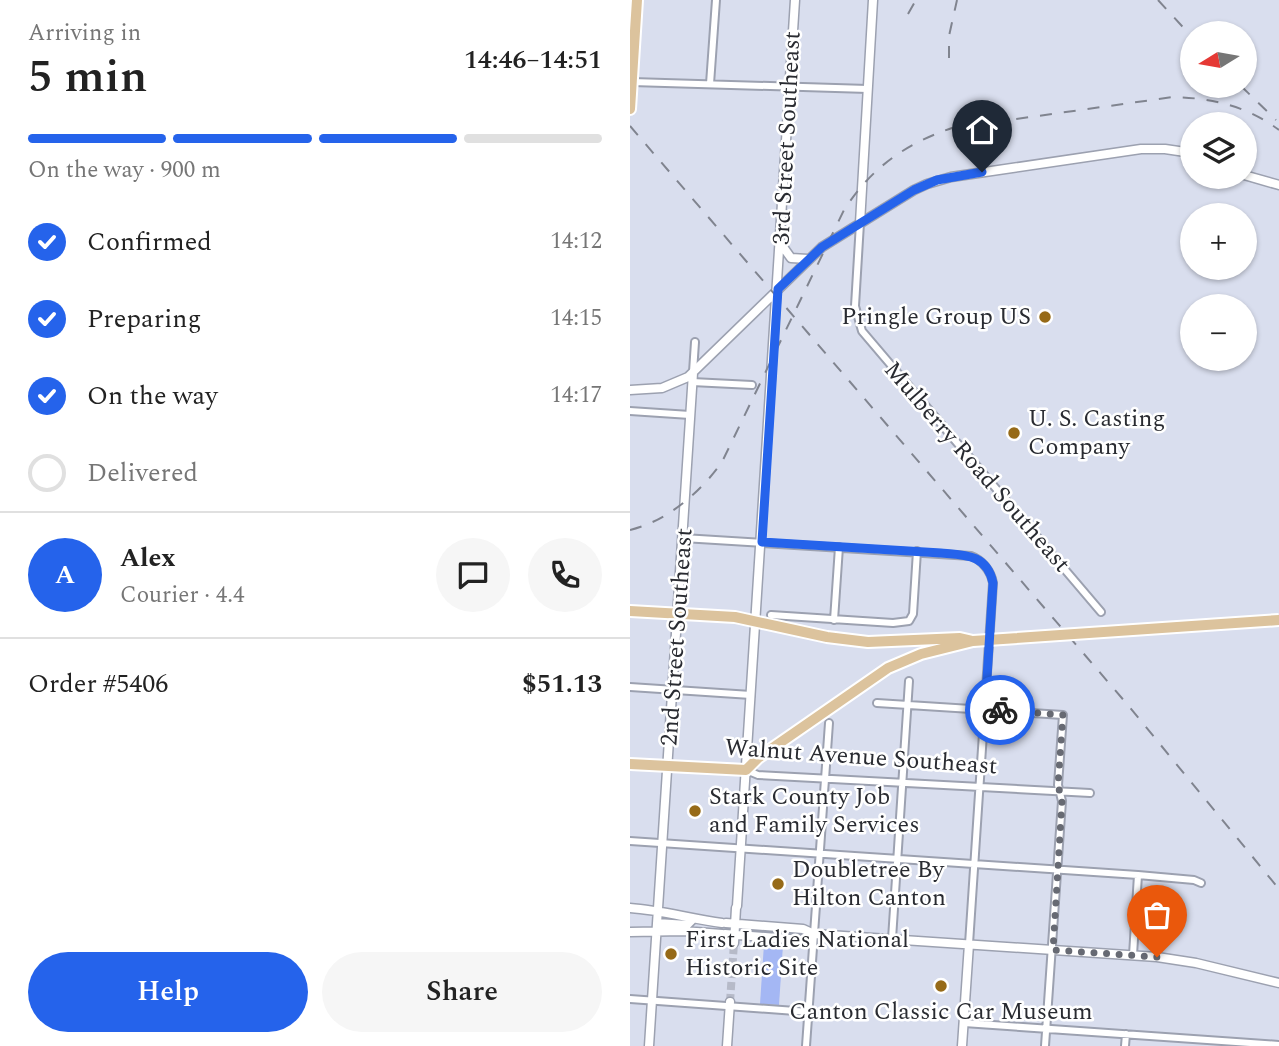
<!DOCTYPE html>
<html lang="en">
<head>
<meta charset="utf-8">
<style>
  body { margin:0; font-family:Spectral,serif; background:#f6f6f6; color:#222; height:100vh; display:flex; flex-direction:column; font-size:26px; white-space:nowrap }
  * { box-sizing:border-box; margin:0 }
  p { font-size:23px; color:#767676 }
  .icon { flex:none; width:38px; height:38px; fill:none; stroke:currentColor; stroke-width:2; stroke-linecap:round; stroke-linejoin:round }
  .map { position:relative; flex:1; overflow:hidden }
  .sheet { display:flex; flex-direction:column; background:#fff; width:630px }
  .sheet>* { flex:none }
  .needle { width:46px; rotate:259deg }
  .fabs { position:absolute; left:550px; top:21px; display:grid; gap:14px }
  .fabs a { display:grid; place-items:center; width:77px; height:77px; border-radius:50%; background:#fff; box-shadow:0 2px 5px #0004; font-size:35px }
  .pin { position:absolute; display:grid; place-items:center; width:60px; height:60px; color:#fff; margin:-72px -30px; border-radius:50% 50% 50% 0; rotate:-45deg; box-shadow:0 0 7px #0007 }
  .pin .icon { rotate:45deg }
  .courier { position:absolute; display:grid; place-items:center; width:70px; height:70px; margin:-35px; border:5px solid #2563eb; border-radius:50%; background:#fff; color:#222; box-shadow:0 2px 9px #0007 }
  .head em { font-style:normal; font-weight:600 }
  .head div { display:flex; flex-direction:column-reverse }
  .head { display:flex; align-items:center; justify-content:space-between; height:119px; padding:0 28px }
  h1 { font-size:46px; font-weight:600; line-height:52px }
  .bar { display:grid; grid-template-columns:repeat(4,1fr); gap:10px 7px; align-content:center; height:84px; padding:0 28px }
  .bar i { height:9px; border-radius:5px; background:#e0e0e0 }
  .bar .current { background:#2563eb }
  .bar p { grid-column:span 4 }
  .line { display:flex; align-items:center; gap:18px; padding:0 28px; border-top:2px solid #e0e0e0 }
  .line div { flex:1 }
  .round { display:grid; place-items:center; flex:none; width:74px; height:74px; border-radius:37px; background:#f6f6f6 }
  ol { padding:0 28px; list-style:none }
  li { display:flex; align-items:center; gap:21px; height:77px }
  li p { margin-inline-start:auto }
  li .icon { padding:7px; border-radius:50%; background:#2563eb; color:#fff; stroke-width:4 }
  li:last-child { color:#767676 }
  li i { width:38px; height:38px; border:4px solid #e0e0e0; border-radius:50% }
  .cta { display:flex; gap:14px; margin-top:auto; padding:14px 28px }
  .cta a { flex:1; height:80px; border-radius:42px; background:#2563eb; color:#fff; font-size:28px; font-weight:600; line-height:80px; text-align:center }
  .cta a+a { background:#f6f6f6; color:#222 }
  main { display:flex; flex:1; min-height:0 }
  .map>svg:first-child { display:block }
  .green { fill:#a4b7f4 }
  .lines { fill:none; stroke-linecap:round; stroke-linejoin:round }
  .tertiary-tunnel { stroke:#b6bac8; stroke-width:8; stroke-dasharray:8 4; stroke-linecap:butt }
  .minor-casing { stroke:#9ca1b0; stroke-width:10 }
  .tertiary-casing { stroke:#9ca1b0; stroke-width:11 }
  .primary-casing { stroke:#fff; stroke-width:14 }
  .minor { stroke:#fff; stroke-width:6 }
  .tertiary { stroke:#fff; stroke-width:8 }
  .primary { stroke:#dcc39d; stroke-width:10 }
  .rail { stroke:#80848f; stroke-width:2; stroke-dasharray:12 12; stroke-linecap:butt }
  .primary-bridge-casing { stroke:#fff; stroke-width:14; stroke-linecap:butt }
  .primary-bridge { stroke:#dcc39d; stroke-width:10 }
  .done { stroke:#676a73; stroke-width:7; stroke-dasharray:0 12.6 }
  .route { stroke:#2563eb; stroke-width:9 }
  .poi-dot { fill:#966a18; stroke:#fff; stroke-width:2.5 }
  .labels { text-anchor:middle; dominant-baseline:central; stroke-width:5; stroke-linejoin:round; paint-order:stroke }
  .street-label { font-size:24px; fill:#292b31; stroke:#fff }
  .poi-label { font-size:24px; fill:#292b31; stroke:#fff; text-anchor:start }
</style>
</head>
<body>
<main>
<section class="sheet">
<div class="head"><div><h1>5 min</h1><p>Arriving in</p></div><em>14:46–14:51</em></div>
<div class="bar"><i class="current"></i><i class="current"></i><i class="current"></i><i></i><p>On the way · 900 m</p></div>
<ol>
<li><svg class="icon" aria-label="check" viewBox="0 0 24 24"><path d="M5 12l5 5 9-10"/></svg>Confirmed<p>14:12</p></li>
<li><svg class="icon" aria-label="check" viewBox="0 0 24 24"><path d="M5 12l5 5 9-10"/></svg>Preparing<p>14:15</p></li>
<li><svg class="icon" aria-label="check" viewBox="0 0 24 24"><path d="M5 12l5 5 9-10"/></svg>On the way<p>14:17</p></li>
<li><i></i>Delivered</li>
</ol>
<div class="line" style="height:126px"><b class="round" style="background:#2563eb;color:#fff">A</b><div><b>Alex</b><p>Courier · 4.4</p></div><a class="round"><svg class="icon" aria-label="chat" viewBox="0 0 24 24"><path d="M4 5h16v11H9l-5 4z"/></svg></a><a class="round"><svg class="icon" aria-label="phone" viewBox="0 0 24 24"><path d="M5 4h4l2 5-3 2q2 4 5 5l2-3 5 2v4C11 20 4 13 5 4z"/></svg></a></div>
<div class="line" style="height:91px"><div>Order #5406</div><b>$51.13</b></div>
<div class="cta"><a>Help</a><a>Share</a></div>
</section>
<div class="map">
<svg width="649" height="1046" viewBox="0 0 649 1046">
  <rect width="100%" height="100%" fill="#d9deee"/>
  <path class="green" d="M134 944 153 945 149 1005 130 1004Z"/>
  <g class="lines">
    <path class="tertiary-tunnel" d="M92 929H95
      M100 1002 104 943"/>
    <defs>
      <path id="minor" d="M2 82 238 89
        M80 84 86 0
        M230 223 225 306 232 331 471 612
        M63 372 65 342
        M62 382 122 385
        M0 411 60 415
        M53 538 341 556C352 560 361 571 363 583L339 944
        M141 615 263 623 279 621 283 614 287 551
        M204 620 209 547
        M0 687 121 695
        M247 703 433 715 428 785 432 801 415 1046
        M116 770 128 775 460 793
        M0 841 508 875 564 880 571 883
        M262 939 279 681
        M503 955 508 875
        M0 999 179 1012
        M334 1023 649 1045
        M176 1046 199 723
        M495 1046 496 1034"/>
      <path id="tertiary" d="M614 175 649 185
        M230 223 243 0
        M151 244 161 258 178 259
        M0 390 32 388 58 377 192 247 284 190 297 184 321 177 511 149H535L562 153
        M107 906 165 0
        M0 908C31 910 61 919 92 923
        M27 923 57 925 62 920
        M96 923 173 929 184 934 527 957 566 963 649 983
        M0 932 53 931 92 934
        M95 934 172 940 184 934
        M104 943 106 908
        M19 1046 63 373
        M97 1046 100 1002
        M332 1046 339 944"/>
      <path id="primary" d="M0 109 7 0
        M0 611 105 617 197 637 238 642 330 638 343 641
        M0 764 116 770 128 758 258 668 291 654 343 641"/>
    </defs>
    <use href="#minor" class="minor-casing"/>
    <use href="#tertiary" class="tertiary-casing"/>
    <use href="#primary" class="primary-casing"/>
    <use href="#minor" class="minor"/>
    <use href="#tertiary" class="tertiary"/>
    <use href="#primary" class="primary"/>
    <path class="rail" d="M528 0 562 37
      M278 14 286 0
      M319 58V36L327 0
      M611 86 646 120
      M0 126 497 704 649 889
      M0 530C37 521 70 493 92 462L214 210C241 168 275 144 322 128L543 97C582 98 617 106 649 130"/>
    <defs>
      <path id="primary-bridge" d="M343 641 649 620"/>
    </defs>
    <use href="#primary-bridge" class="primary-bridge-casing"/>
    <use href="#primary-bridge" class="primary-bridge"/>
  </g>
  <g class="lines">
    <path class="done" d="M370 710 433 715 428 785 432 801 423 950 527 957"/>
    <path class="route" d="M352 172 307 180 284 190 192 247 148 289 132 542 311 553C335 555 357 554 363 583L355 709 370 710"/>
  </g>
  <g class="poi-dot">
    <circle cx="415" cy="317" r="7"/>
    <circle cx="384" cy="433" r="7"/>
    <circle cx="65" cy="811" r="7"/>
    <circle cx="148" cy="884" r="7"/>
    <circle cx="41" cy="954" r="7"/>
    <circle cx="311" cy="986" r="7"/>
  </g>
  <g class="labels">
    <g class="street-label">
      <text transform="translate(157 138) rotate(-87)">3rd Street Southeast</text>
      <text transform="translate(347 467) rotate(49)">Mulberry Road Southeast</text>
      <text transform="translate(47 637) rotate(-86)">2nd Street Southeast</text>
      <text transform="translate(231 757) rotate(4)">Walnut Avenue Southeast</text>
    </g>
    <g class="poi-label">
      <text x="401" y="317" text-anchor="end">Pringle Group US</text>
      <text x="398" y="419">U. S. Casting<tspan x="398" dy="28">Company</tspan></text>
      <text x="79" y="797">Stark County Job<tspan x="79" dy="28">and Family Services</tspan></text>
      <text x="162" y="870">Doubletree By<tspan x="162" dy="28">Hilton Canton</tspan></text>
      <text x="55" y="940">First Ladies National<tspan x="55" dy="28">Historic Site</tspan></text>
      <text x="311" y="1012" text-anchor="middle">Canton Classic Car Museum</text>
    </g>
  </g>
</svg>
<div class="fabs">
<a><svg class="needle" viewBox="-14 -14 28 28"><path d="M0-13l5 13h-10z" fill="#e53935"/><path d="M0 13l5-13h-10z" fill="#767676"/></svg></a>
<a><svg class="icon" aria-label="layers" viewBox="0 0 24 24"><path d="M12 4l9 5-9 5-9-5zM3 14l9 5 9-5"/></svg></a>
<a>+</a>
<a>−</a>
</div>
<div class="pin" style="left:527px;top:957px;background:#ea580c"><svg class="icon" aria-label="bag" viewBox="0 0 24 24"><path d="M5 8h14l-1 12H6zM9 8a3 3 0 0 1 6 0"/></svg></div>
<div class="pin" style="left:352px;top:172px;background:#1f2937"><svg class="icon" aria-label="home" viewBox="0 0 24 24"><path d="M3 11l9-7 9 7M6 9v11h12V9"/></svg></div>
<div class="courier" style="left:370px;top:710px"><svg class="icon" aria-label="bike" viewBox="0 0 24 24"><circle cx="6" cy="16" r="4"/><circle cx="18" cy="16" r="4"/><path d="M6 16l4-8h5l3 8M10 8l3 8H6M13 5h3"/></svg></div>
</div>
</main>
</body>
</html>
